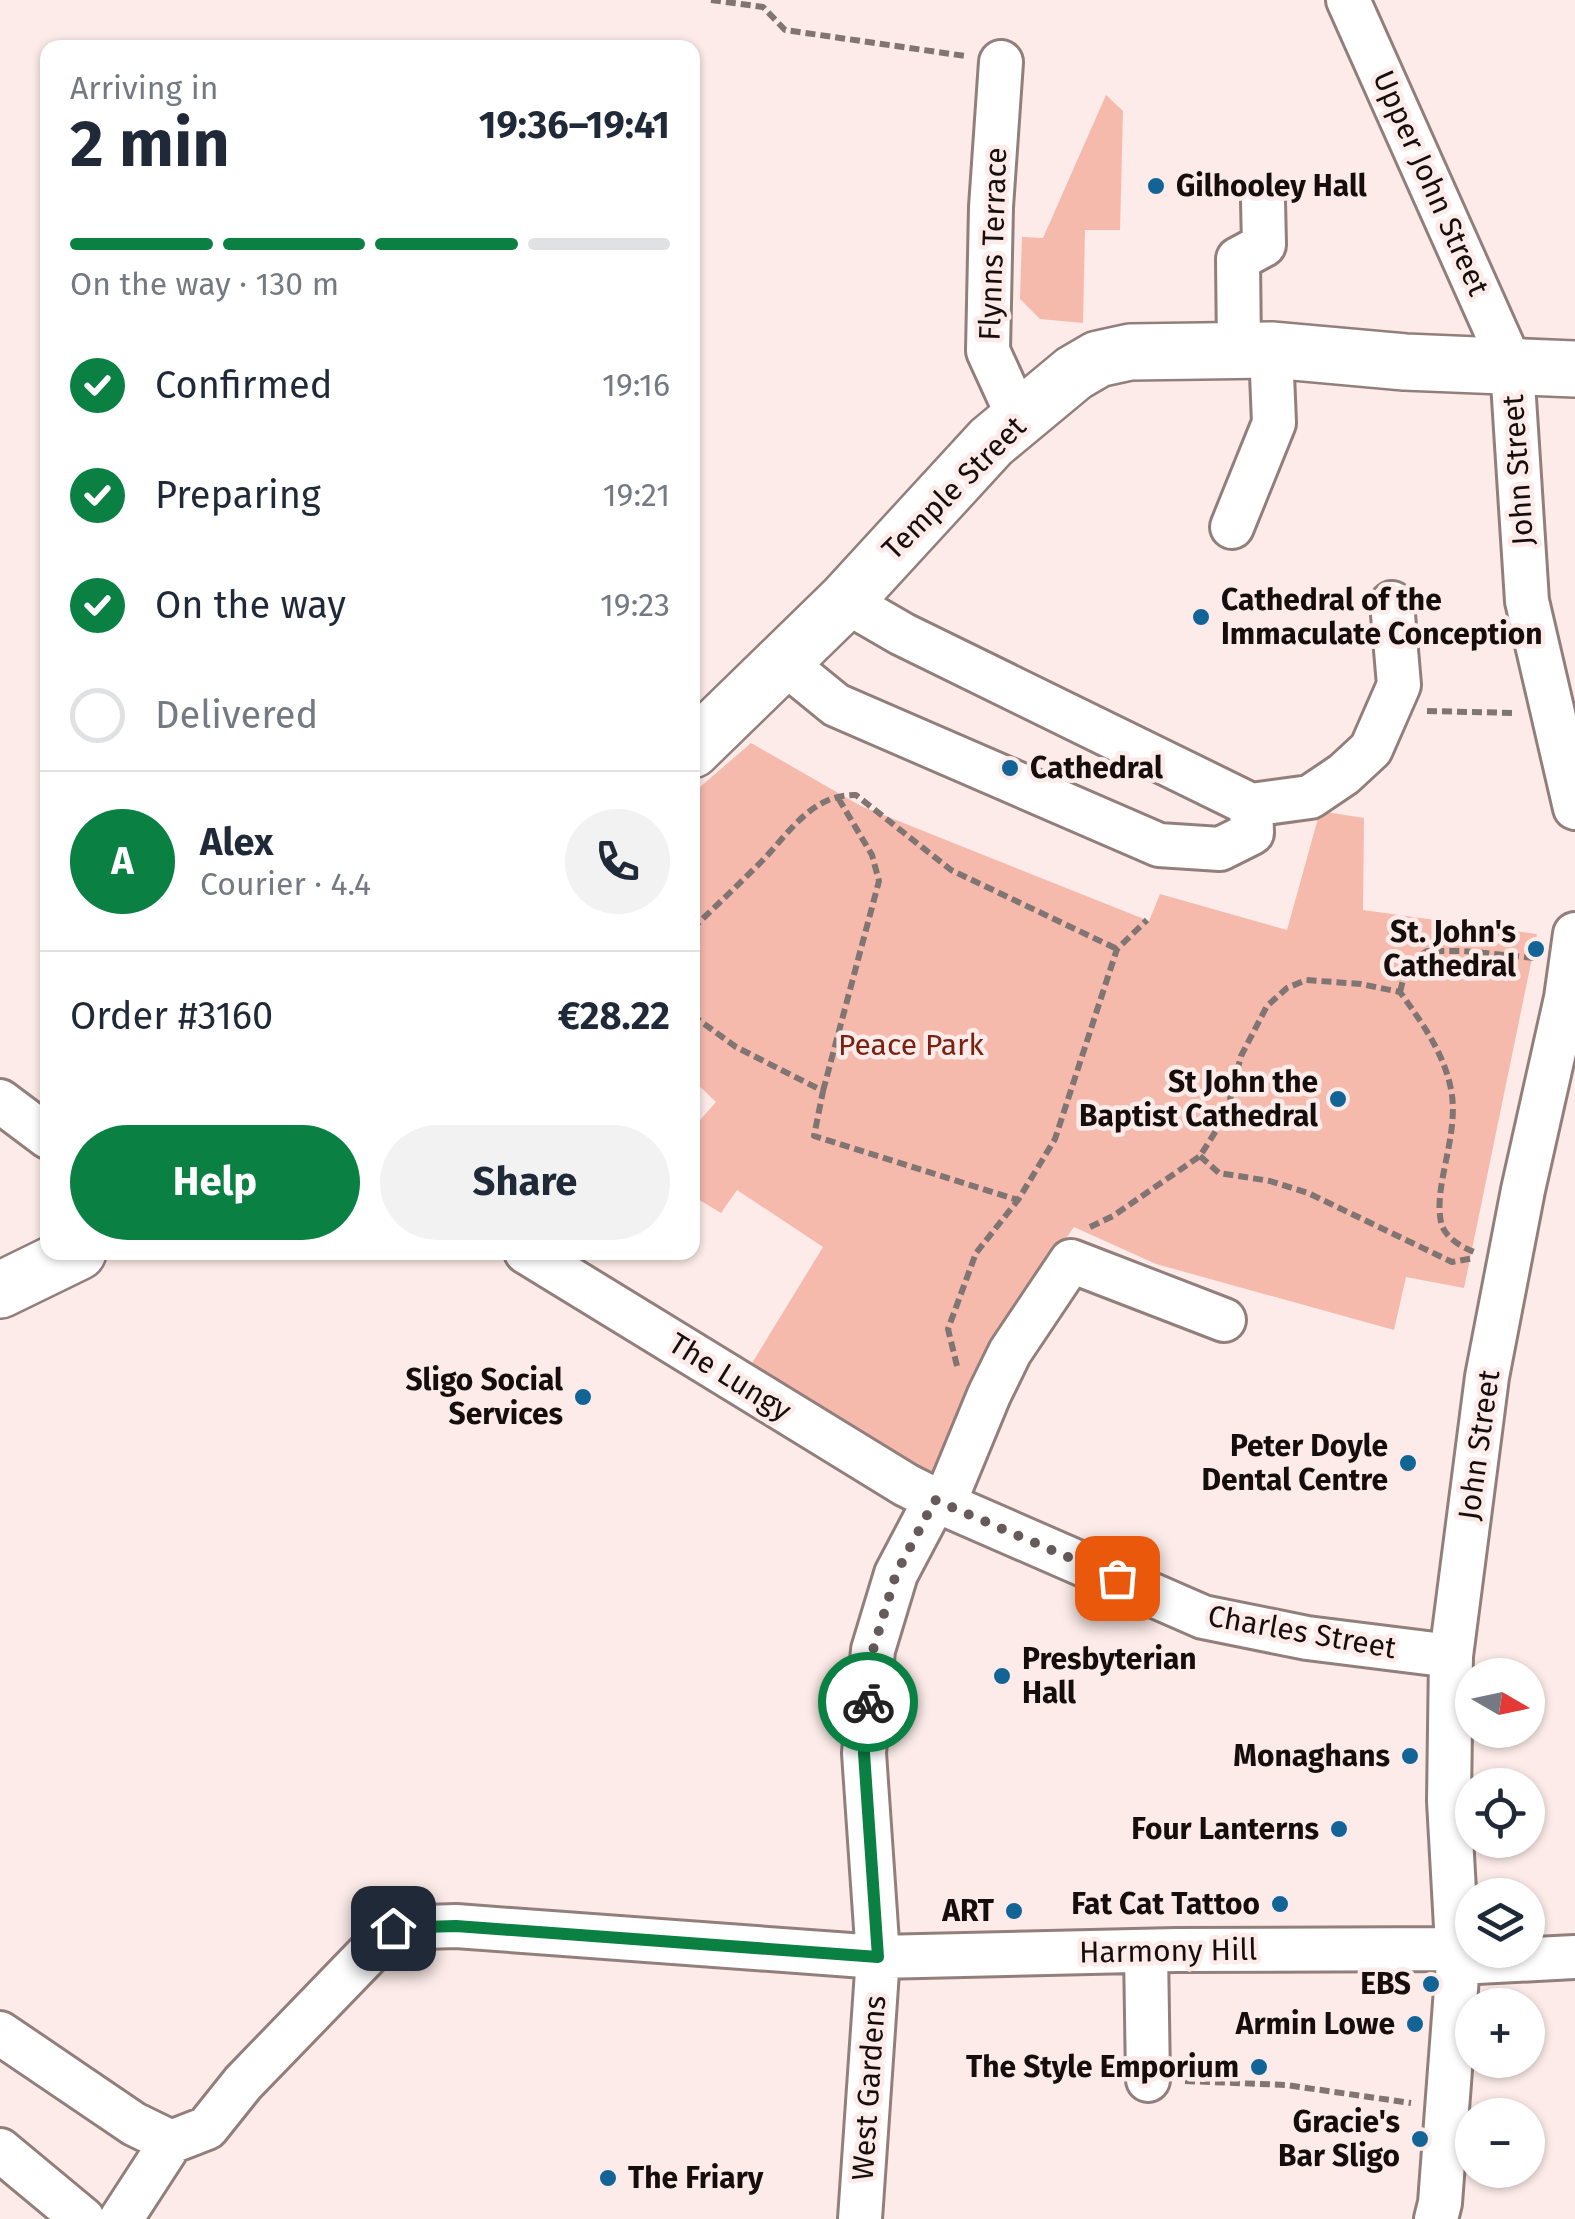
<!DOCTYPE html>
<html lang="en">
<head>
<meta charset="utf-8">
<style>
  body { margin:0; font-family:"Fira Sans",sans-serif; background:#f2f2f3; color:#1f2937; height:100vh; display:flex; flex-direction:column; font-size:38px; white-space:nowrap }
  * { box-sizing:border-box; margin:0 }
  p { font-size:32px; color:#747a83 }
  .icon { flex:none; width:55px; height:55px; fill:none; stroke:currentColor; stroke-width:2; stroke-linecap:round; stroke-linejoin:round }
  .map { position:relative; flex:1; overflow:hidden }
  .details { position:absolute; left:40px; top:40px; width:660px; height:1220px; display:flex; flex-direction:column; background:#fff; border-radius:20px; box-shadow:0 2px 8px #0004 }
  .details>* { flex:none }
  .needle { width:65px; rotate:99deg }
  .buttons { position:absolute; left:1455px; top:1658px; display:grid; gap:20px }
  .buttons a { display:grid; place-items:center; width:90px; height:90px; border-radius:50%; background:#fff; box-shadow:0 2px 8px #0004; font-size:50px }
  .pin { position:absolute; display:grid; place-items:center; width:85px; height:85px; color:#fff; margin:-42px; border-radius:20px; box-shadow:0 5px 15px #0006 }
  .courier { position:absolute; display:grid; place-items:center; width:100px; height:100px; margin:-50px; border:8px solid #0b8043; border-radius:50%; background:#fff; color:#222; box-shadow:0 2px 12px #0007 }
  .head em { font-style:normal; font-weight:700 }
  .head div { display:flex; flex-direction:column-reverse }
  .head { display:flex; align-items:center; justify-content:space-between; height:170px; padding:0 30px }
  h1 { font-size:65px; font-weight:700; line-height:75px }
  .bar { display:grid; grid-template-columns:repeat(4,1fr); gap:15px 10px; align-content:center; height:120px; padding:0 30px }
  .bar i { height:12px; border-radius:8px; background:#e0e1e3 }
  .bar .active { background:#0b8043 }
  .bar p { grid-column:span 4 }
  .line { display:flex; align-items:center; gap:25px; padding:0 30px; border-top:2px solid #e0e1e3 }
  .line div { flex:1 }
  .round { display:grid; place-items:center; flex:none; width:105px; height:105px; border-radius:52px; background:#f2f2f3 }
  ol { padding:0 30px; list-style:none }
  li { display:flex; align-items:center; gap:30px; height:110px }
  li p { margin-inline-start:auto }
  li .icon { padding:10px; border-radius:50%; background:#0b8043; color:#fff; stroke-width:4 }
  li:last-child { color:#747a83 }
  li i { width:55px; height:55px; border:5px solid #e0e1e3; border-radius:50% }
  .button { display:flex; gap:20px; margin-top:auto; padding:20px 30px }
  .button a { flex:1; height:115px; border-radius:60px; background:#0b8043; color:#fff; font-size:40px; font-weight:700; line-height:115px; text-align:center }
  .button a+a { background:#f2f2f3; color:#1f2937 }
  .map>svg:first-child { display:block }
  .green { fill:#f6baad }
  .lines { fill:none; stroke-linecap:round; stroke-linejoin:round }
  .minor-casing { stroke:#927f7b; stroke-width:48 }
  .major-casing { stroke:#927f7b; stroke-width:60 }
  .path { stroke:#817573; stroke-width:6; stroke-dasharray:10 5; stroke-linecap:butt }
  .minor { stroke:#fff; stroke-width:42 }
  .major { stroke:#fff; stroke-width:55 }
  .done { stroke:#665b5a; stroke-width:10; stroke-dasharray:0 18 }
  .route { stroke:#0b8043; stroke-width:12 }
  .poi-dot { fill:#136496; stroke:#fcebe8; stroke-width:4 }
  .labels { text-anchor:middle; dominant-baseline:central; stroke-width:9; stroke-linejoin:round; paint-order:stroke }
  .street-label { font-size:30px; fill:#150e0d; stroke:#fcebe8 }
  .poi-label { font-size:30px; font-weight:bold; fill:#150e0d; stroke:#fcebe8; text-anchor:end }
  .park-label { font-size:30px; fill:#7b2112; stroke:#fcebe8 }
</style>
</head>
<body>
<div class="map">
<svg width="1575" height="2219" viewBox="0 0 1575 2219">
  <rect width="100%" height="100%" fill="#fcebe8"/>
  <path class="green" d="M1106 95 1123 111 1120 230H1085L1083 323 1040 319 1020 299 1022 237 1043 238Z
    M751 743 861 806 1149 921 1160 894 1287 930 1320 811 1364 818 1363 910 1537 934 1464 1288 1406 1277 1394 1330 1156 1264 1074 1227 1045 1268 942 1476 830 1424 746 1373 823 1247 737 1190 721 1213 693 1196V1128L716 1102 693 1080V793Z"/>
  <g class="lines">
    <defs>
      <path id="minor" d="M1348 0 1512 367 1527 601 1575 808
        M1001 62 991 207 988 351 1020 421
        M1239 350 1238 259 1264 245 1263 201
        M1232 527 1274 423 1271 350
        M782 661 836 705 1159 845 1220 849 1252 833 1251 805 902 634 845 601
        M1251 805 1310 797 1344 774 1371 749 1399 685 1392 603
        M0 1101 48 1137
        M526 1252 906 1485 944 1504 1203 1617 1307 1638 1451 1656
        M944 1504 989 1395 1010 1352 1071 1261 1224 1320
        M1146 1951 1148 2080
        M1458 1963 1575 1957
        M0 2033 134 2124 171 2142 207 2128 243 2083 393 1928 456 1926 878 1957 1176 1950 1457 1949
        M0 2150 83 2219
        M121 2219 171 2142
        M860 2219 878 1957 864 1753 873 1650 896 1574 935 1500
        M1436 2219 1440 2203 1458 1963 1449 1801 1451 1656 1487 1377 1523 1190 1566 998 1575 934"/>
      <path id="major" d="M692 750 845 601 991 442 1074 373 1098 359 1130 352 1271 350 1405 362 1575 369
        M0 1290 78 1252"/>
    </defs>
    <use href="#minor" class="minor-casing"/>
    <use href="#major" class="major-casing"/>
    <path class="path" d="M711 0 763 7 785 30 965 56
      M1427 711 1515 713
      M692 929C716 906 739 884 762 861 790 832 812 794 856 795L951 870 1117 949
      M1400 992 1407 964 1427 951H1463L1535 958
      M692 1015 736 1047 823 1091 814 1136 1018 1200
      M823 1091 879 881 872 855 837 796
      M1200 1156 1219 1173 1270 1181 1308 1193 1452 1262 1474 1258
      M1090 1227 1113 1216 1200 1156 1226 1115 1241 1056 1267 1006 1287 988 1306 980 1361 984 1400 992C1422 1023 1443 1051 1451 1089 1460 1135 1433 1185 1441 1222 1444 1237 1460 1246 1474 1252
      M957 1366 948 1329 976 1253 1018 1200 1055 1139 1117 949 1147 920
      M1185 2081 1286 2085 1411 2103"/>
    <use href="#minor" class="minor"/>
    <use href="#major" class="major"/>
  </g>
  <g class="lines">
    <path class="done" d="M868 1702 873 1650 896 1574 935 1500 1117 1578"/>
    <path class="route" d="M393 1928 456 1926 878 1957 864 1753 868 1702"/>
  </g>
  <g class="poi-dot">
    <circle cx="1156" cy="186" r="10"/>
    <circle cx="1201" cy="617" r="10"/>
    <circle cx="1010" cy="768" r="10"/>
    <circle cx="1536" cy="949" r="10"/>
    <circle cx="1338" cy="1099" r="10"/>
    <circle cx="583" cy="1397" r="10"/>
    <circle cx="1408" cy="1463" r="10"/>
    <circle cx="1002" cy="1676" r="10"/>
    <circle cx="1410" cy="1756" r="10"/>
    <circle cx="1339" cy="1829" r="10"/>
    <circle cx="1280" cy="1904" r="10"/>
    <circle cx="1014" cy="1911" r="10"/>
    <circle cx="1431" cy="1984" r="10"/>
    <circle cx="1415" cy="2024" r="10"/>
    <circle cx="1259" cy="2067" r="10"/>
    <circle cx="1420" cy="2139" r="10"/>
    <circle cx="608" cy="2178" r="10"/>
  </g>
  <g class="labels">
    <g class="street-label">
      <text transform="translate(1431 183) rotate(66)">Upper John Street</text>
      <text transform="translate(993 244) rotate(-88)">Flynns Terrace</text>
      <text transform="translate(1518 470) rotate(-94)">John Street</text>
      <text transform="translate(954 488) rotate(-45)">Temple Street</text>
      <text transform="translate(730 1377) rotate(32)">The Lungy</text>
      <text transform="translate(1479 1445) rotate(-82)">John Street</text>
      <text transform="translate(1302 1632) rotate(10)">Charles Street</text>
      <text transform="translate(1168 1951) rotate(-1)">Harmony Hill</text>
      <text transform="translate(869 2088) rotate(-86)">West Gardens</text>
    </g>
    <g class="poi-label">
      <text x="1176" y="186" text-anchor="start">Gilhooley Hall</text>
      <text x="1221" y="600" text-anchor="start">Cathedral of the<tspan x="1221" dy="34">Immaculate Conception</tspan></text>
      <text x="1030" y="768" text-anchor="start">Cathedral</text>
      <text x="1516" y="932">St. John's<tspan x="1516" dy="34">Cathedral</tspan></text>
      <text x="1318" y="1082">St John the<tspan x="1318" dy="34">Baptist Cathedral</tspan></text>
      <text x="563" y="1380">Sligo Social<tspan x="563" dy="34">Services</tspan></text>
      <text x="1388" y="1446">Peter Doyle<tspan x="1388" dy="34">Dental Centre</tspan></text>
      <text x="1022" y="1659" text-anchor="start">Presbyterian<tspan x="1022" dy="34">Hall</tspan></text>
      <text x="1390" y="1756">Monaghans</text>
      <text x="1319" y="1829">Four Lanterns</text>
      <text x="1260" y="1904">Fat Cat Tattoo</text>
      <text x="994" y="1911">ART</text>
      <text x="1411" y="1984">EBS</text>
      <text x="1395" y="2024">Armin Lowe</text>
      <text x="1239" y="2067">The Style Emporium</text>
      <text x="1400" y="2122">Gracie's<tspan x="1400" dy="34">Bar Sligo</tspan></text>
      <text x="628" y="2178" text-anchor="start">The Friary</text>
    </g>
    <g class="park-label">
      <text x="911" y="1045">Peace Park</text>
    </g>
  </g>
</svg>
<div class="buttons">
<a><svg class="needle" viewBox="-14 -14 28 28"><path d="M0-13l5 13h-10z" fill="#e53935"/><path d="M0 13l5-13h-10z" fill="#747a83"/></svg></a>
<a><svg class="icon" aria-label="locate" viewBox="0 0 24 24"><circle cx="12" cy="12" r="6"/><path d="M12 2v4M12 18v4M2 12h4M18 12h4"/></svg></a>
<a><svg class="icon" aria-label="layers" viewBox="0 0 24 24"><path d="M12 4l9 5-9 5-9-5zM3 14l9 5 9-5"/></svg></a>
<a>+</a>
<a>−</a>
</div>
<div class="pin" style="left:1117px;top:1578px;background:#ea580c"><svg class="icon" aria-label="bag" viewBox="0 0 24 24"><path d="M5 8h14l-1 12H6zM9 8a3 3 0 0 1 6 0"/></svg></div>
<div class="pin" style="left:393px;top:1928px;background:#1f2937"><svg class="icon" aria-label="home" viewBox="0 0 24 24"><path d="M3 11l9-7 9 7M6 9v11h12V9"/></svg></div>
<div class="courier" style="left:868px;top:1702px"><svg class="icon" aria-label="bike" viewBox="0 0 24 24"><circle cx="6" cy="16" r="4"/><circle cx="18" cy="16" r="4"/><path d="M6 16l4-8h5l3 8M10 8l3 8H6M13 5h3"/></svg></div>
<section class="details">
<div class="head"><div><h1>2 min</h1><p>Arriving in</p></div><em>19:36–19:41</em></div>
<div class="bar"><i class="active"></i><i class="active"></i><i class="active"></i><i></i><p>On the way · 130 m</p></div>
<ol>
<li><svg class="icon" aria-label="check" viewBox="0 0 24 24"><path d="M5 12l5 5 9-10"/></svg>Confirmed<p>19:16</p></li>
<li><svg class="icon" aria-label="check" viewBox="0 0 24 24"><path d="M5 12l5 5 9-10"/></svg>Preparing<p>19:21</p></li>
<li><svg class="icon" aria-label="check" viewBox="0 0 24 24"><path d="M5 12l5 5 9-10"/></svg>On the way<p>19:23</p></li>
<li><i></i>Delivered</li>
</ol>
<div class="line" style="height:180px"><b class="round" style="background:#0b8043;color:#fff">A</b><div><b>Alex</b><p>Courier · 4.4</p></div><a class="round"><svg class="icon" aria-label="phone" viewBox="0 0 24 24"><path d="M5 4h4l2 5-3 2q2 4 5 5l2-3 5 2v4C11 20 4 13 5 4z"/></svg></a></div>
<div class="line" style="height:130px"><div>Order #3160</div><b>€28.22</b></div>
<div class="button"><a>Help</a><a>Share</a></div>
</section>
</div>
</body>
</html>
